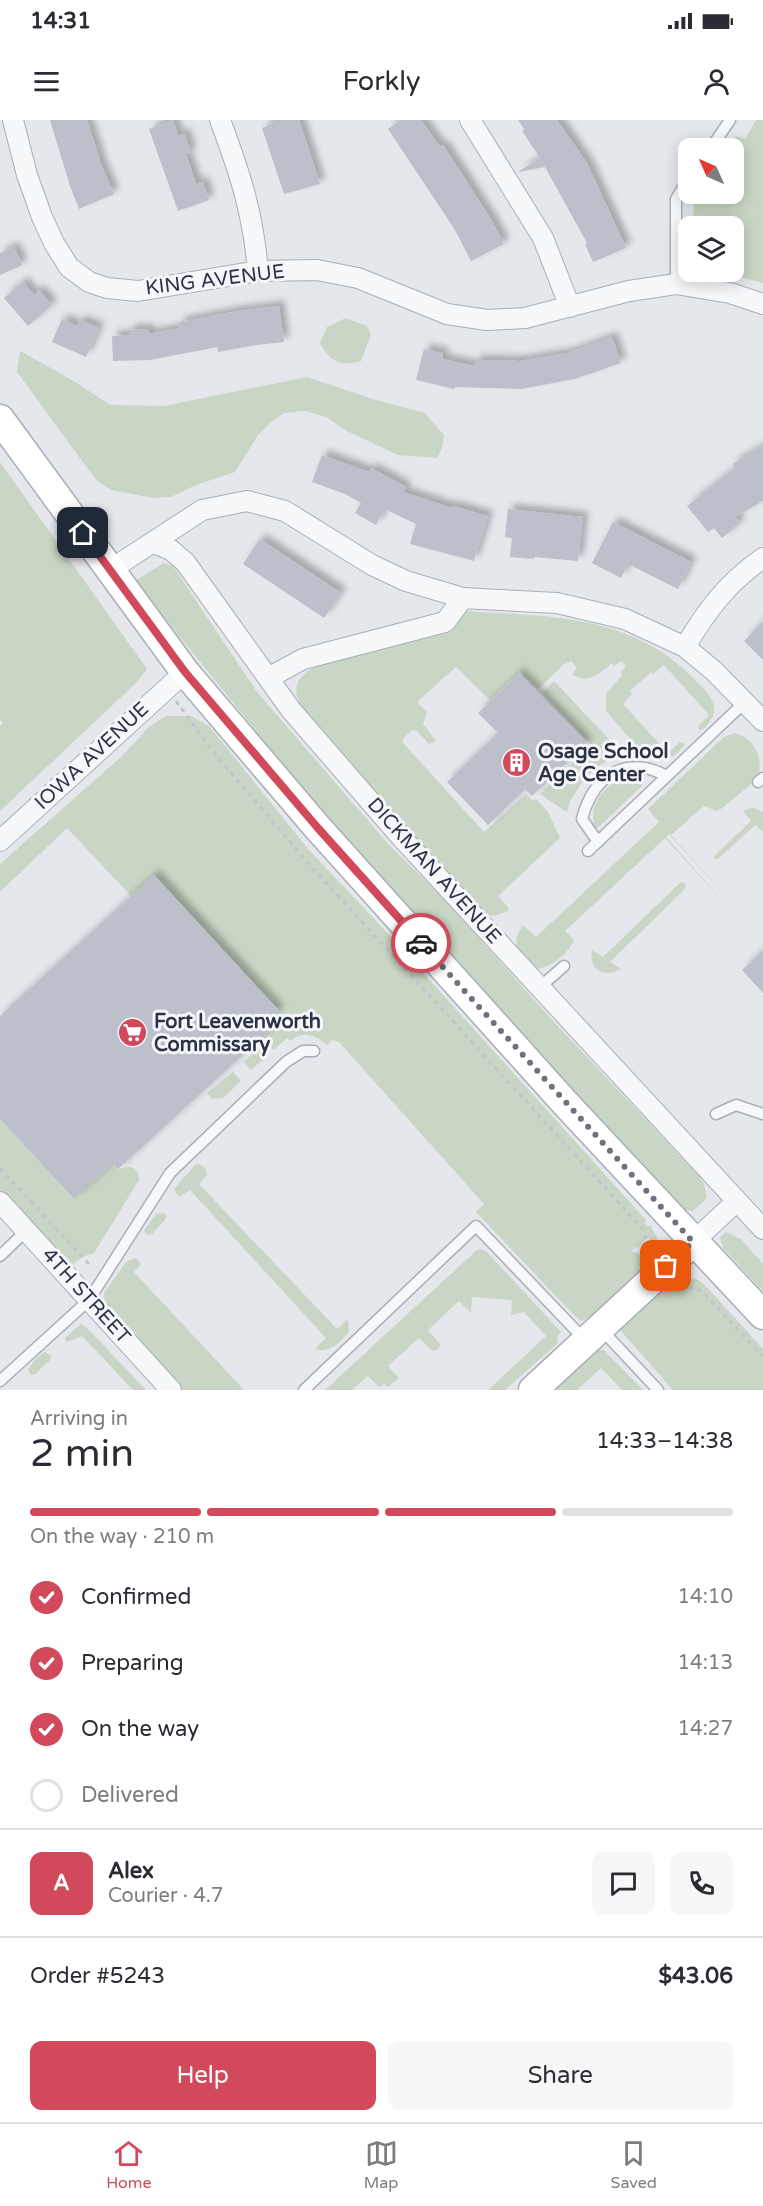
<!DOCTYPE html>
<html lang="en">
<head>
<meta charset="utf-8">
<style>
  body { margin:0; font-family:"Varela Round",sans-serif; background:#f7f7f7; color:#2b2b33; height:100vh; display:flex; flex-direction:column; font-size:22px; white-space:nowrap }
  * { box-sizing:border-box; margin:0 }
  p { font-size:20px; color:#7c7c81 }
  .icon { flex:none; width:33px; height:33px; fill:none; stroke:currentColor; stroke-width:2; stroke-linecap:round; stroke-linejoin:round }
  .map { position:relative; height:1270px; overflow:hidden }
  .details { display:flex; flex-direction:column; background:#fff; flex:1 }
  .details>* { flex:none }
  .needle { width:39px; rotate:315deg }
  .buttons { position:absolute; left:678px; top:18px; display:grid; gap:12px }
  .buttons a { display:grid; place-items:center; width:66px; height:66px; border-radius:12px; background:#fff; box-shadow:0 3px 15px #0003; font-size:30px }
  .pin { position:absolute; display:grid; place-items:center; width:51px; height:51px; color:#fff; margin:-26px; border-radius:12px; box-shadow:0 3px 9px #0006 }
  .courier { position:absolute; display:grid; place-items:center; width:60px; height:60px; margin:-30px; border:4px solid #d1495b; border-radius:50%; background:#fff; color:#222; box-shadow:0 2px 8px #0007 }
  .summary em { font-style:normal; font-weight:600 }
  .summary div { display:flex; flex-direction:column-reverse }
  .summary { display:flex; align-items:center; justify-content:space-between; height:102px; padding:0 30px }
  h1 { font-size:39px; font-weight:600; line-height:45px }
  .bar { display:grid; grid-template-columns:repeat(4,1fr); gap:9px 6px; align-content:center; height:72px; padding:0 30px }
  .bar i { height:8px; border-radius:4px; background:#e1e1e2 }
  .bar .active { background:#d1495b }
  .bar p { grid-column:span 4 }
  .line { display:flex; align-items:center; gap:15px; padding:0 30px; border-top:2px solid #e1e1e2 }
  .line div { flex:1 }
  .round { display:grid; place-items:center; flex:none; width:63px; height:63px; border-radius:12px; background:#f7f7f7 }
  ol { padding:0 30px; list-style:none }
  li { display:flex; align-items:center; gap:18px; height:66px }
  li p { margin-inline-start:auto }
  li .icon { padding:6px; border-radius:50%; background:#d1495b; color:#fff; stroke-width:4 }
  li:last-child { color:#7c7c81 }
  li i { width:33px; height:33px; border:3px solid #e1e1e2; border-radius:50% }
  .button { display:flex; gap:12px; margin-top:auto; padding:12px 30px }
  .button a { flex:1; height:69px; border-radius:12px; background:#d1495b; color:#fff; font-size:24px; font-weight:600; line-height:69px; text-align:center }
  .button a+a { background:#f7f7f7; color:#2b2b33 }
  .status { display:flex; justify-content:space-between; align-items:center; height:42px; padding:0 30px; background:#fff; direction:ltr }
  .status svg { height:16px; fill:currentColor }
  header { display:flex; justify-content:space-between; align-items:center; height:78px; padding:0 30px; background:#fff; font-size:27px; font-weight:600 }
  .tab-bar { display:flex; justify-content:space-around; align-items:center; height:84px; border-top:2px solid #e1e1e2; background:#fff; font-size:16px; color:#7c7c81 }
  .tab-bar a { display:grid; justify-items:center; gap:3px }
  .tab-bar .active { color:#d1495b }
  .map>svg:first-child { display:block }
  .green { fill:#c9d6c5 }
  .building { fill:#bbc0ca; filter:url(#shadow) }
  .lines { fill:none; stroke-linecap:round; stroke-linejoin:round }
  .lane-casing { stroke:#a9aeb7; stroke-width:13 }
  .street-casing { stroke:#a9aeb7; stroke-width:22 }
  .secondary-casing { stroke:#a9aeb7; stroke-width:31 }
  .path { stroke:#c2c5cb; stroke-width:3; stroke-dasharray:4.5 4.5; stroke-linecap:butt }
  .lane { stroke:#f7f8fa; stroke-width:10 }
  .street { stroke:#f7f8fa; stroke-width:20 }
  .secondary { stroke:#fff; stroke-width:28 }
  .done { stroke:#6c737f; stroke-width:6; stroke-dasharray:0 10.8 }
  .route { stroke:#d1495b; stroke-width:8 }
  .labels { text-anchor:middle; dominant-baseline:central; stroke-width:6; stroke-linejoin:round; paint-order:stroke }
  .street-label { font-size:20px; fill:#2b3445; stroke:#f4f6f9 }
  .poi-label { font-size:20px; font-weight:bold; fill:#2b3445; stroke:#f4f6f9; text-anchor:start }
</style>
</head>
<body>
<div class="status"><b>14:31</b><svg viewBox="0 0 49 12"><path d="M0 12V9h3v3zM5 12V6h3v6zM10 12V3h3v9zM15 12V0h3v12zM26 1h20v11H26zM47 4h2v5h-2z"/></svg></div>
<header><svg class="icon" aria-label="menu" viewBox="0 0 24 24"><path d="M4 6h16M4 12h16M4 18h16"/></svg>Forkly<svg class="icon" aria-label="person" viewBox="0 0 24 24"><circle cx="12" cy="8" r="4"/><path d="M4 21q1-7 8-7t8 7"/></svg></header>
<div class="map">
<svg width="763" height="1270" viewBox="0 0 763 1270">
  <defs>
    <filter id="shadow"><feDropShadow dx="5.5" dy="-5.5" stdDeviation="3" flood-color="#0004"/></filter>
  </defs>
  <rect width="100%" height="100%" fill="#e4e7ec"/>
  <path class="green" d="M756 0H763V163L720 152H734V106H693L694 81 697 74H734V28H729L736 16 745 19Z
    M346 198 367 206 371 215 361 241C341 247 330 242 320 223L327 207Z
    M20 231 72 260 110 285 164 286 307 257 376 280 425 293 444 315 442 328 437 338 398 335 347 311 326 297 306 291 284 293 272 301 258 315 235 352 196 365 171 377 154 378 111 370 96 360 17 252Z
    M0 342 147 549 138 561 0 691V606L3 603 0 600Z
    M164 443 173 446 257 572 389 725 443 778 555 903 698 1055 704 1064 707 1078 693 1091 679 1089 460 850 382 757 325 696 166 500 136 460Z
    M464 491C555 497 637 494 703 568 718 585 718 595 702 610H699L698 606 709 595 664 545 653 554 651 552 630 571 632 574 623 584 668 633 680 622 685 624C679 634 665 644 653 639 644 635 612 599 606 590V574L622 555 621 552 626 546 621 541 614 546 612 543C600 554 587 565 572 554L577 548 571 541 563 545 538 569 520 552 490 580 456 547 417 582 427 592 423 604 436 621 429 624 417 611 412 610 403 619V623L484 712 526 674 533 681 536 679 548 692 560 718 498 776 509 788 508 791 494 796 481 792 312 604C298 581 284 565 314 547L448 512Z
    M554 561 619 630 616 636 600 645 584 659 570 681 567 692 540 674 591 625 542 573Z
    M166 596H191L209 606 309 730 379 804 646 1100 645 1103 647 1106H651L657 1118 656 1130 648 1117 638 1128 634 1127 632 1132 638 1133 644 1143 652 1136 653 1138 591 1197 581 1201 573 1194 476 1092 484 1084 339 922 332 920 327 925C315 915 304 910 290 921L287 918 274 930 261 918 266 903 279 890 154 755 131 776 67 708 0 772V744L122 636 150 606Z
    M734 613C752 617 763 634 759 654 751 666 735 677 724 687L717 691 704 686 671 715 733 784 669 714 666 717 729 788 665 718 565 811 574 820C569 833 550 849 535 849 520 835 509 827 522 806L525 807 536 817 659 702 648 689 724 617Z
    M627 657 641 661 643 665 604 702 597 708 594 707C589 682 604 666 627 657Z
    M752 687 763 692V712L755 705 718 739H714V736L751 701 743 691Z
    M681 762 686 764 685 769 610 842 621 849C605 858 588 851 592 830L603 837Z
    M257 922 268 935 251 950 244 942 252 934 255 924Z
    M233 952 241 961 223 978 212 979 207 973Z
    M0 999 73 1078 113 1043 119 1049C131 1045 138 1046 139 1060L94 1133 82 1137 70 1147 0 1071Z
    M196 1044C203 1044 207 1048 207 1055L199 1064 337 1209 348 1199 349 1211C340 1223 331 1233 315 1229L326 1218 190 1070 179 1077 174 1069Z
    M162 1093 167 1095 165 1100 151 1115 146 1114 144 1111 156 1094Z
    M726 1112 741 1119 763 1144V1171L723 1128 720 1117Z
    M478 1129 486 1131 561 1212 558 1215 557 1224 505 1270H488L546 1216 524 1192 511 1195 512 1180 472 1177 471 1193 459 1181 428 1210 440 1224 439 1229 433 1231 419 1218 388 1246 399 1258 388 1267 384 1264 379 1267 368 1256 352 1270H325Z
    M136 1138 141 1144 134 1152 244 1270H183L105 1186 104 1173 126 1142Z
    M683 1157 698 1160 704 1164 763 1229V1270H673L620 1210 669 1165Z
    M81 1204 87 1208 146 1270H133L82 1216 67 1222 65 1218Z
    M598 1230H604L643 1270H622L601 1248 577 1270H555Z
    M45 1232 51 1236 50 1240 34 1255 30 1254 28 1249 36 1238Z"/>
  <path class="building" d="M50 0H87L102 47 114 74 79 89 70 66Z
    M173 0 178 16 185 14 191 33 186 34 196 64 203 62 209 80 178 91 149 9Z
    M283 0H299L320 64 284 74 262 8Z
    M401 0H421L440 27 443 25 492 101 504 124 471 141 455 110 388 9Z
    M518 0H557L587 43 626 128 593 142 585 124 587 123 545 47 518 52 540 38 522 11 525 10Z
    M14 127 22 145 0 155V133Z
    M23 162 34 175 39 170 52 185 28 206 4 178Z
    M279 186 284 222 256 225 218 232 217 227 150 240 113 241 112 216 129 215V210L149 209V214L180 208 179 202 238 191Z
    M62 199 77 206 80 200 99 208 86 237 52 222Z
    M612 217 621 243 575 259 521 269 455 267 454 269 416 260 424 229 443 233 442 239 475 246V240L520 241 568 233Z
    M763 326V381L735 397 740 403 722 418 714 408 708 412 687 386 735 348 732 344Z
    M322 335 369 352 371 348 406 367 403 372 452 388 453 386 488 396 474 441 410 424 416 404 385 389 376 405 355 393 361 383 345 374 312 362Z
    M508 389 583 397 578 441 535 437 534 439 510 437 512 418 505 417Z
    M613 402 691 442 678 469 628 444 621 458 592 443Z
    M260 419 341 473 324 498 243 444Z
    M763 502V540L744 521Z
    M519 553 587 623 532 676 525 669 488 705 447 662 498 613 478 593Z
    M154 755 279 891 266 903 271 909 118 1049 113 1043 74 1079 0 999V896Z
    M763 831V873L742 850Z"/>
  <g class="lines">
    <defs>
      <path id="lane" d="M711 28 730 0
        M676 164V79L688 59
        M758 662 763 658
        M598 722 582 699C590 668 610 643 645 648 653 649 660 653 667 656
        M588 731 745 582
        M540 867 564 846
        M716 994 736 985 763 994
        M0 1136 26 1111
        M600 1208 658 1270
        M0 1261 89 1180 170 1053 286 942 303 931H314
        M304 1270 476 1106 585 1220"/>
      <path id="street" d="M13 0 27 55 42 97 54 123 69 147 89 162 107 168 138 171 258 151 317 150 358 158 447 194 487 200 525 198 629 171 676 164 730 173 763 184
        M220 0C240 53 253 93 258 151
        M470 0 543 118 570 187
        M154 423 171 430 185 442 291 590 401 717 763 1109
        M110 450 202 390 247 381 285 391 372 445 406 461 463 478 557 483 625 499 685 527 714 551 763 601
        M685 527C707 490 727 463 763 438
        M268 558 303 539 445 502 463 478
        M0 721 185 552
        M0 1082 171 1270
        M693 1122 737 1081"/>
      <path id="secondary" d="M0 299 185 552 317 707 565 983 763 1195
        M533 1270 693 1122"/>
    </defs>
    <use href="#lane" class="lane-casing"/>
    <use href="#street" class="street-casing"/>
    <use href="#secondary" class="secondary-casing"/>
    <path class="path" d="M176 581 210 628 309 744 642 1108 652 1131
      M0 1048 89 1144
      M682 1161 691 1168 702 1171 763 1237"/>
    <use href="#lane" class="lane"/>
    <use href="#street" class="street"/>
    <use href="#secondary" class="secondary"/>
  </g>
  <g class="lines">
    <path class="done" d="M421 823 693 1122 666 1146"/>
    <path class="route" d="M83 413 185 552 317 707 421 823"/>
  </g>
  <defs>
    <symbol id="building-disc" viewBox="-11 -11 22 22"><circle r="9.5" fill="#d1495b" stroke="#f4f6f9"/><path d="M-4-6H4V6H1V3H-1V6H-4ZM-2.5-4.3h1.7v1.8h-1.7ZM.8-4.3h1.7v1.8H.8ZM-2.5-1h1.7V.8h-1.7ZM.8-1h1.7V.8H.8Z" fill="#fff"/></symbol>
    <symbol id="supermarket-disc" viewBox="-11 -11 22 22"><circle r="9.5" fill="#d1495b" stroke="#f4f6f9"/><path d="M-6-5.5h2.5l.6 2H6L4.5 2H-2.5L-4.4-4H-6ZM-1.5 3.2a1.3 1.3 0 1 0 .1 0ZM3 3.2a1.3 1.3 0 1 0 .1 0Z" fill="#fff"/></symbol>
  </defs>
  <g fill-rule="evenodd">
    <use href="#building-disc" x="500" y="626" width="33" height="33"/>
    <use href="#supermarket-disc" x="116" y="896" width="33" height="33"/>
  </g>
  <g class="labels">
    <g class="street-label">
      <text transform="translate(215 160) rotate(-7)">KING AVENUE</text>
      <text transform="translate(92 636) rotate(-43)">IOWA AVENUE</text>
      <text transform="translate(434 751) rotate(48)">DICKMAN AVENUE</text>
      <text transform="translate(86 1176) rotate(48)">4TH STREET</text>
    </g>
    <g class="poi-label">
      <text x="538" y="632">Osage School<tspan x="538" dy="23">Age Center</tspan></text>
      <text x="154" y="902">Fort Leavenworth<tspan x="154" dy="23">Commissary</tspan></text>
    </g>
  </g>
</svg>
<div class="buttons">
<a><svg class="needle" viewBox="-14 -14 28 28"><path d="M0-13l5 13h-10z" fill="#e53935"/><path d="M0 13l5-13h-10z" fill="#7c7c81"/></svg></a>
<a><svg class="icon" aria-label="layers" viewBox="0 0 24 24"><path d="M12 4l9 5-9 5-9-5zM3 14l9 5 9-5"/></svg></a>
</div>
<div class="pin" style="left:666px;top:1146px;background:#ea580c"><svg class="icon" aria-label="bag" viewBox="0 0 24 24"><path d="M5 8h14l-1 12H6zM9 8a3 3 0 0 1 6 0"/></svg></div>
<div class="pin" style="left:83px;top:413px;background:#1f2937"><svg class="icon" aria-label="home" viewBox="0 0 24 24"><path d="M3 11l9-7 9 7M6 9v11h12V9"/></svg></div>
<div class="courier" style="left:421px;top:823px"><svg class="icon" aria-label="car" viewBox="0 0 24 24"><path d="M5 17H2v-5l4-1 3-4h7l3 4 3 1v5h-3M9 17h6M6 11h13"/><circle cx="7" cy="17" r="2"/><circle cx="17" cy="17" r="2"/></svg></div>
</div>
<section class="details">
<div class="summary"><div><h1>2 min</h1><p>Arriving in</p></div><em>14:33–14:38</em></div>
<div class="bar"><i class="active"></i><i class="active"></i><i class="active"></i><i></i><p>On the way · 210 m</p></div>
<ol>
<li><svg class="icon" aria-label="check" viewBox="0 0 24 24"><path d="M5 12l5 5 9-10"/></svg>Confirmed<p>14:10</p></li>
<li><svg class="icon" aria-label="check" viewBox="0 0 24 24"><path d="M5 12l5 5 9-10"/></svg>Preparing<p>14:13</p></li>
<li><svg class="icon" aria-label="check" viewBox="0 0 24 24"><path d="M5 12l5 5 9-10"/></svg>On the way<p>14:27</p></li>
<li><i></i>Delivered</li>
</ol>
<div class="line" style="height:108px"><b class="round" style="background:#d1495b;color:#fff">A</b><div><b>Alex</b><p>Courier · 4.7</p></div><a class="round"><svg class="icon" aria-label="chat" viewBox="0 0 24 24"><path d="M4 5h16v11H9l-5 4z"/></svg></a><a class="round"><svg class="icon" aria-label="phone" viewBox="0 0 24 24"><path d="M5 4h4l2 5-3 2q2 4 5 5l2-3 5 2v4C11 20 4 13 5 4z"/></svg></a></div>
<div class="line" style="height:78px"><div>Order #5243</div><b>$43.06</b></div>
<div class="button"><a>Help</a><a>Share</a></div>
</section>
<nav class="tab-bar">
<a class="active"><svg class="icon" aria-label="home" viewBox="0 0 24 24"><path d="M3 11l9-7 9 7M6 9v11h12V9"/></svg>Home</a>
<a><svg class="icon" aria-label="map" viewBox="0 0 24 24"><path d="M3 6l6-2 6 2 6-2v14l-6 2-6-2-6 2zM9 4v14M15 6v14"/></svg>Map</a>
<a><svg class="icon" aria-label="saved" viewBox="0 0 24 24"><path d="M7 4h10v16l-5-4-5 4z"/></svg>Saved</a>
</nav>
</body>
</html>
